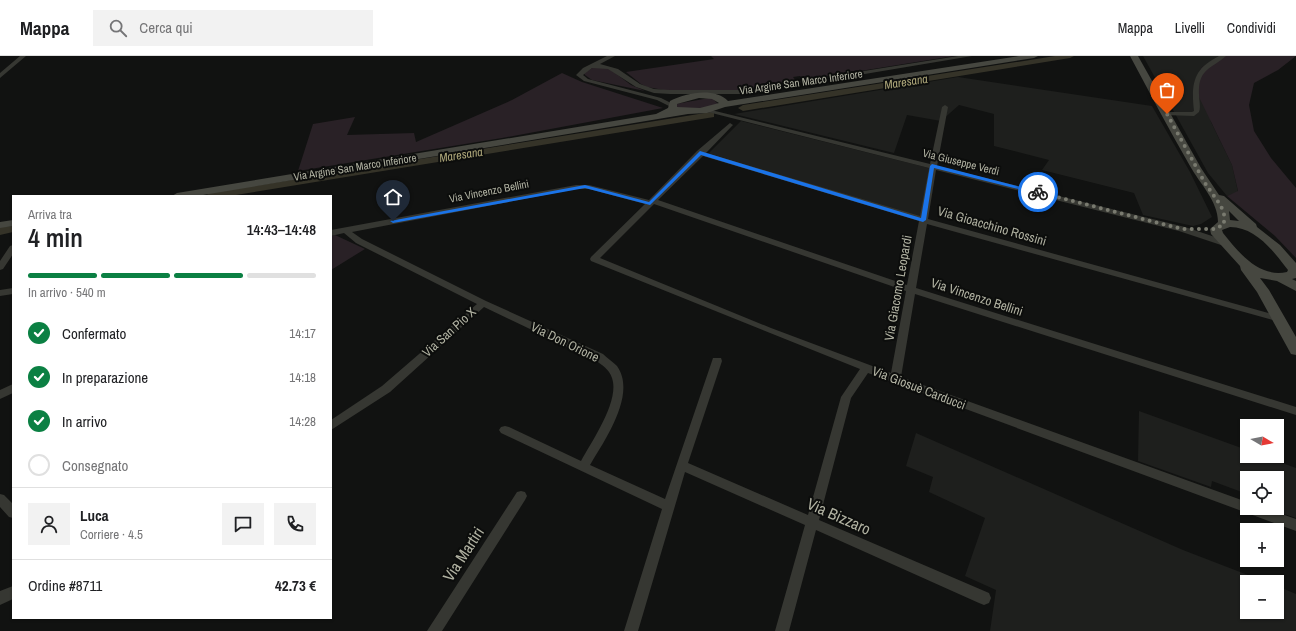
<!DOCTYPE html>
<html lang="it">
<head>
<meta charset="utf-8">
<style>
  body { margin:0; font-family:"Archivo Narrow",sans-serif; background:#f2f2f2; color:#202124; height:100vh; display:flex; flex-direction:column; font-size:15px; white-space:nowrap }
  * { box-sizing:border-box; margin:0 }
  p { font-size:13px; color:#757577 }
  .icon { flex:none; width:22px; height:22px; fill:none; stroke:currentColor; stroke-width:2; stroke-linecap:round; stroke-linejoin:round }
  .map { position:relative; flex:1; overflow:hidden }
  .sheet { position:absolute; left:12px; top:139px; width:320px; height:424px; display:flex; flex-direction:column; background:#fff; border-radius:0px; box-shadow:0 1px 3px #0004 }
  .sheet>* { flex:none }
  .needle { width:26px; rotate:100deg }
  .controls { position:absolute; left:1240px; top:363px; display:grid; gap:8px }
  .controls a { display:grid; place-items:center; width:44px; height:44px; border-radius:0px; background:#fff; box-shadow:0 1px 3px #0004; font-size:20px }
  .pin { position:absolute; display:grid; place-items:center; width:34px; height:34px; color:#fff; margin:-41px -17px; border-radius:50% 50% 50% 0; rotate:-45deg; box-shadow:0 0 4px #0007 }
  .pin .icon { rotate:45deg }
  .courier { position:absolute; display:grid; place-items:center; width:40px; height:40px; margin:-20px; border:3px solid #1a73e8; border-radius:50%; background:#fff; color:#222; box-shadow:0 1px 5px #0007 }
  .overview em { font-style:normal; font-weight:600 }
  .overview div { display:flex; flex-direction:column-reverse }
  .overview { display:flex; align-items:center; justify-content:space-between; height:68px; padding:0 16px }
  h1 { font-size:26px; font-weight:600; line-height:30px }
  .bar { display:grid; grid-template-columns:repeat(4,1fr); gap:6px 4px; align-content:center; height:48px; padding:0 16px }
  .bar i { height:5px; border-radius:3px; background:#e0e0e0 }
  .bar .selected { background:#0b8043 }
  .bar p { grid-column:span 4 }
  .line { display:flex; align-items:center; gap:10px; padding:0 16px; border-top:1px solid #e0e0e0 }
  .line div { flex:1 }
  .round { display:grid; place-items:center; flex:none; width:42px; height:42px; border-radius:0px; background:#f2f2f2 }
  ol { padding:0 16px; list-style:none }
  li { display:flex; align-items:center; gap:12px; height:44px }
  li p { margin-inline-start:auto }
  li .icon { padding:4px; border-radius:50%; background:#0b8043; color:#fff; stroke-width:4 }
  li:last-child { color:#757577 }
  li i { width:22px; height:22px; border:2px solid #e0e0e0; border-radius:50% }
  header { display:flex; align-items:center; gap:24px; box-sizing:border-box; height:56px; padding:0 20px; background:#fff; border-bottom:1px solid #e0e0e0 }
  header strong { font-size:19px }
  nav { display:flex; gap:22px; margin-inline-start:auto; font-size:14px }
  .search { width:280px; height:36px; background:#f2f2f2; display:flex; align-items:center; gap:10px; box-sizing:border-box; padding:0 14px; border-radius:0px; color:#757577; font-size:15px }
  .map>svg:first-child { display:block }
  .built { fill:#1e1f1d }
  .green { fill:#292126 }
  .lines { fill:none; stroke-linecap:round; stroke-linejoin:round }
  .canal { fill:#353328; fill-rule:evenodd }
  .street { fill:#363732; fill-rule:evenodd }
  .secondary { fill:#464740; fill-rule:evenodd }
  .route { fill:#1a73e8 }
  .done { stroke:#797a6f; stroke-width:4; stroke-dasharray:0 7.2 }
  .labels { text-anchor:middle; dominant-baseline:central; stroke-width:4; stroke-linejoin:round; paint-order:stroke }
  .far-street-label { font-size:11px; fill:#b1b2a2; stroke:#0c0d0c }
  .far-water-label { font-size:12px; font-style:italic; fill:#ada679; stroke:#0c0d0c }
  .street-label { font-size:13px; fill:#b1b2a2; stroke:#0c0d0c }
  .near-street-label { font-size:16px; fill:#b1b2a2; stroke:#0c0d0c }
</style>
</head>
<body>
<header>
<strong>Mappa</strong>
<div class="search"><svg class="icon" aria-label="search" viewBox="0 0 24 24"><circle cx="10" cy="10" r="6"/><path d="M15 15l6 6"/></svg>Cerca qui</div>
<nav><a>Mappa</a><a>Livelli</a><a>Condividi</a></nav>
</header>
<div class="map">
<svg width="1296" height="575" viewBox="0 0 1296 575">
  <rect width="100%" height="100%" fill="#111211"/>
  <path class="built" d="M1143 0H1219L1201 12 1211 66 1232 109 1238 136 1227 140 1208 117Z
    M958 21 1152 50 1190 116 1212 161 1201 168 1193 170 1143 159 1134 137 1042 114 1049 104 994 90V58L959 49 941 65 907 59 894 97 734 58Z
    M741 65 929 112 920 164 707 99Z
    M1139 355 1247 394V400H1263L1296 412V462L1266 452H1277V422H1247V438L1212 425 1211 431 1138 405Z
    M916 377 1183 494 1266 526H1247V556H1277V530L1296 538V575H990L996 534 965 520 985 462 929 436 933 421 906 410Z"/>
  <path class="green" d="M711 0H954L804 24 800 20 793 21 796 25 743 34H704L680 37 647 31 641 28 626 16 714 3Z
    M1219 0H1296L1278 14 1254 27 1249 49 1254 75 1271 102 1296 132V202L1275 180 1227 140 1238 135 1232 109 1198 39 1201 12Z
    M607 11 631 29 645 35 592 24 585 19 584 17 592 12Z
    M562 17 582 26 663 52 502 82 298 115 313 68 355 61 347 79 414 77 416 86 512 44Z
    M709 42 713 43 718 48C707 54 688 54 676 51V48Z
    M335 179 365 193 331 214V180Z"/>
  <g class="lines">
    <path class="canal" d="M1055 0H1074L1070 2 743 55 738 52 743 49Z
      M711 56 714 57V61L230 140H205L210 137Z
      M13 170V176L0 179V171Z"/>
    <path class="street" d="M20 0H26L0 22V17Z
      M607 0H615L600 8 618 13 640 28 654 33 670 34H745L958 0H972L745 38H670L654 37 636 31 608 13 592 12 583 19 588 23 661 42 673 48 674 49 671 51 657 44 584 25 576 19 583 12Z
      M1219 0H1226C1211 13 1198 13 1199 38 1199 44 1201 51 1199 56L1194 60 1165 59 1164 58 1167 56H1192L1194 55C1191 28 1193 13 1219 0Z
      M945 49 948 51 937 110 1185 171 1227 185 1228 187 1227 189H1221L1179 175 936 114 928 163 1283 261 1285 263 1280 266 927 168 916 232 1296 351V359L915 238 901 321 1247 446V452H1264L1296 463V475L868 317 851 342 819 464 989 537 991 542 989 547 984 549 979 547 816 474 789 575H775L805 469 685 416 638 575H624L662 453 501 377 499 374 501 371 505 370 509 371 581 405C592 385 620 345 612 322 609 313 602 309 595 304L484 251 390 336 331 374V364L382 330 477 248 356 187 344 177 331 180V174L576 129H589L649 144 697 95 730 67 733 69 732 70 706 97 920 160 929 112 700 54 703 52 930 108 942 51ZM703 100 919 165 907 229 658 144ZM576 133H589L645 148 591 201 590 203 591 205 860 313 841 341 808 459 688 407 722 305 721 302H713L712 305 665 443 590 409C605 384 637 338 617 310 613 306 607 302 603 298L486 245 362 183 352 176ZM654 148 906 235 891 317 771 272 600 202Z
      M13 189V198L3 213 0 214V205L10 190Z
      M13 232V238L0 240V234Z
      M13 328V337L0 343V334Z
      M521 435 525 436 527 440 525 444 442 575H427L517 436Z
      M0 438 4 439 13 448V462L9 461 0 451Z
      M13 530V543L0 549V535Z"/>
    <path class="secondary" d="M1019 0H1038L1034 2 725 51 707 57 688 58 197 140H172L177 137 656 58 668 52 670 45C686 37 714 31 728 45ZM699 42 712 43 719 47 700 52 677 51V48Z
      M1130 0H1138L1201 112 1219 139 1224 140 1256 168 1257 171 1280 189 1296 207V222L1292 223 1296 225V235L1277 225 1260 222 1269 234 1296 281V299L1291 298 1257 236 1241 214 1240 210 1211 178 1210 173 1218 166C1218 145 1200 128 1190 110 1169 74 1150 37 1130 0ZM1229 155 1239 165 1230 164ZM1230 171C1256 171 1274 196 1288 214L1287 216C1259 222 1239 197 1223 177L1222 174Z
      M13 164V170L0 172V166Z"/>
  </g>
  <path class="route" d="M700 95 921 162 930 110 932 108 1040 136 1038 138 934 112 926 164 923 166 701 99 650 149 585 132 393 167 390 165 585 129 649 146Z"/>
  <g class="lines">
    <path class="done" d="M1038 136 1182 173H1216L1224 168V158L1221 150 1205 127 1167 58"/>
  </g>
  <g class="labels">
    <g class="far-street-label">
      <text transform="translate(801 26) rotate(-8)">Via Argine San Marco Inferiore</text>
      <text transform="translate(961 106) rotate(14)">Via Giuseppe Verdi</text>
      <text transform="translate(355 111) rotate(-9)">Via Argine San Marco Inferiore</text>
      <text transform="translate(489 135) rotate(-11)">Via Vincenzo Bellini</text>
    </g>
    <g class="far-water-label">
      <text transform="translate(906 26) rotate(-9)">Maresana</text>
      <text transform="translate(461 99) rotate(-9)">Maresana</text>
    </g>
    <g class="street-label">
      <text transform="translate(992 170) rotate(16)">Via Gioacchino Rossini</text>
      <text transform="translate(898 232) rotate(-80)">Via Giacomo Leopardi</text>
      <text transform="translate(977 241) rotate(18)">Via Vincenzo Bellini</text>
      <text transform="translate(449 276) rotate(-42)">Via San Pio X</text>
      <text transform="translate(565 286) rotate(26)">Via Don Orione</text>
      <text transform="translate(919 332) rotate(21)">Via Giosuè Carducci</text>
    </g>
    <g class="near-street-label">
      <text transform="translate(839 460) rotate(24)">Via Bizzaro</text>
      <text transform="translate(463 498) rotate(-57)">Via Martiri</text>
    </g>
  </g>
</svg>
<div class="controls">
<a><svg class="needle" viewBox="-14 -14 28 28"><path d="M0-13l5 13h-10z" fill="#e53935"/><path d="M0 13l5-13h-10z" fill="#757577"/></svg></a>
<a><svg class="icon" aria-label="locate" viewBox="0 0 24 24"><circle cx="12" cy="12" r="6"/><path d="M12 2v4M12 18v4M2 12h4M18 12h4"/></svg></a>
<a>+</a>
<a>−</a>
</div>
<div class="pin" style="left:1167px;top:58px;background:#ea580c"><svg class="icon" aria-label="bag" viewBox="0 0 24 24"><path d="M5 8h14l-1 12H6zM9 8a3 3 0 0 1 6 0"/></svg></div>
<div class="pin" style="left:393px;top:165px;background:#1f2937"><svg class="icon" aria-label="home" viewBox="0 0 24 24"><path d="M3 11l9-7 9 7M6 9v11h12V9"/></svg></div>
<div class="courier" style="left:1038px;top:136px"><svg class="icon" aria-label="bike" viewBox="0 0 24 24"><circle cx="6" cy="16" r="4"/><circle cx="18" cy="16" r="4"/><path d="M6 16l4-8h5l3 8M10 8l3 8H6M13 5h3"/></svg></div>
<section class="sheet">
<div class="overview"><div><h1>4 min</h1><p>Arriva tra</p></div><em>14:43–14:48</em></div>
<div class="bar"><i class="selected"></i><i class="selected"></i><i class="selected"></i><i></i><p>In arrivo · 540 m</p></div>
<ol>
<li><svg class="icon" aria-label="check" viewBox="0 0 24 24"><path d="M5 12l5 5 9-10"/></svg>Confermato<p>14:17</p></li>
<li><svg class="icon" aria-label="check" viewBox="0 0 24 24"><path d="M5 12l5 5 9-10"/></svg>In preparazione<p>14:18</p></li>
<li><svg class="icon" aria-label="check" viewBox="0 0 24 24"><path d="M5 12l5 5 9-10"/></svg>In arrivo<p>14:28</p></li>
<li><i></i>Consegnato</li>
</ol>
<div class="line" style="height:72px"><a class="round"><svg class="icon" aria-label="person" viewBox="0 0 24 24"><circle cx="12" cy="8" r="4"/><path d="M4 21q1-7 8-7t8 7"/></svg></a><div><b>Luca</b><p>Corriere · 4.5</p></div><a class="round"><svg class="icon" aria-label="chat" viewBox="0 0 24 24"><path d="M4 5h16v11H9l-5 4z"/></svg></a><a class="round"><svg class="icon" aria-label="phone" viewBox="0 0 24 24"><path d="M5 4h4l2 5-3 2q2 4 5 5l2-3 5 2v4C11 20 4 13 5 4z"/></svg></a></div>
<div class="line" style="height:52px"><div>Ordine #8711</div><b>42.73 €</b></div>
</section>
</div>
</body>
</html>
